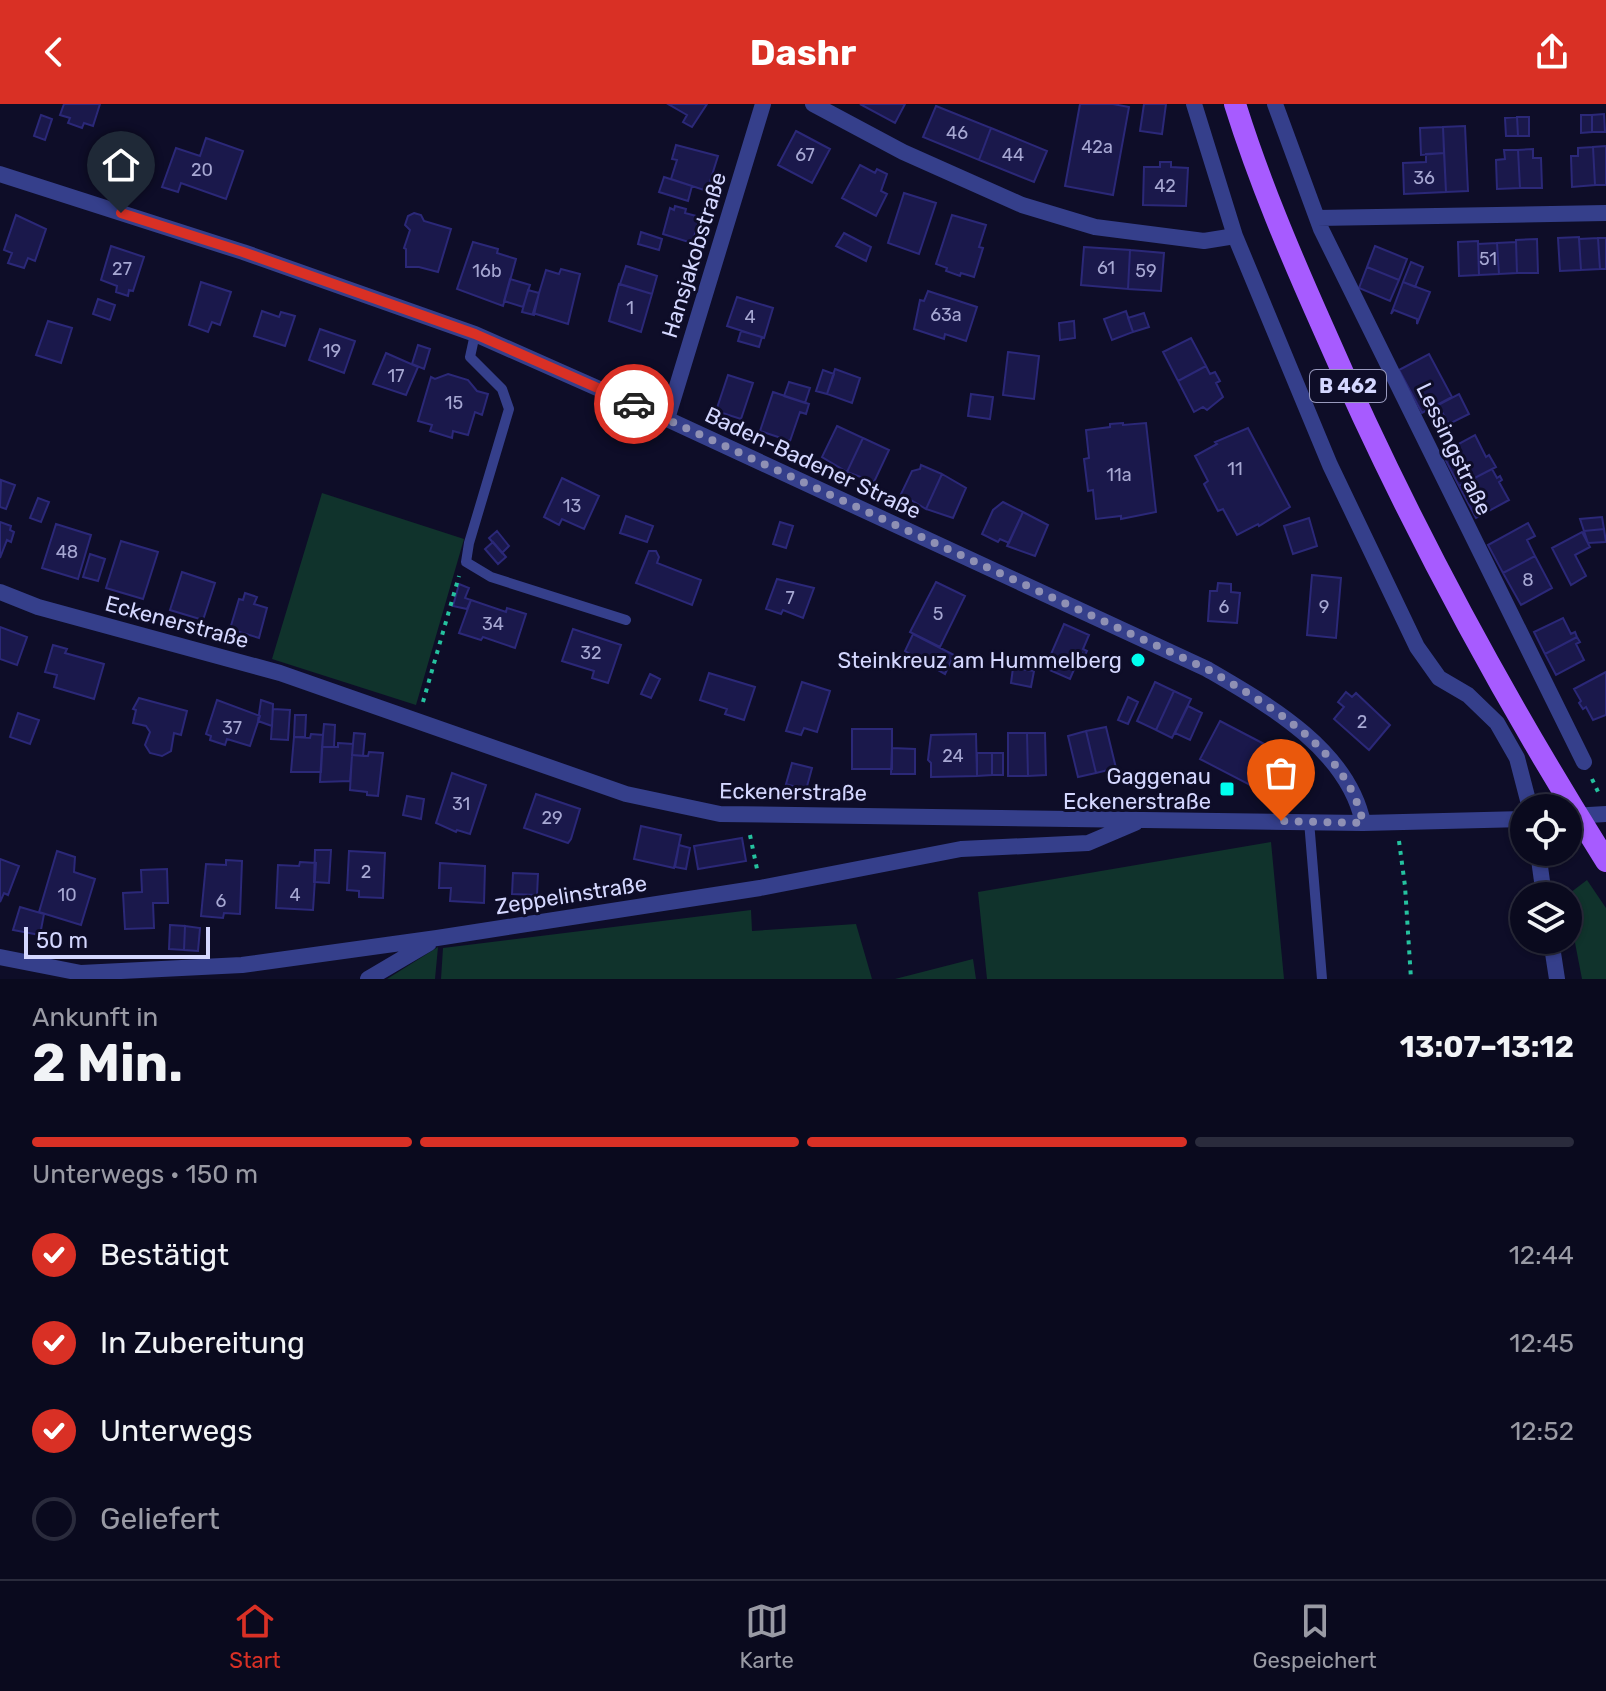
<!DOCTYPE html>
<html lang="de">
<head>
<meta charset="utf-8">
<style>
  body { margin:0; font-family:Rubik,sans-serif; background:#18182b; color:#f1f3f6; height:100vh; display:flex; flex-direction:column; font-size:30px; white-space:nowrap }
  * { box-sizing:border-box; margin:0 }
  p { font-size:26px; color:#999aa4 }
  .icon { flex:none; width:44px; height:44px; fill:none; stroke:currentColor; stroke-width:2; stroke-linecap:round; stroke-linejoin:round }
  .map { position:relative; height:875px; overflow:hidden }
  .details { display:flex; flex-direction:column; background:#0a0a1e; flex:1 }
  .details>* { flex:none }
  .fabs { position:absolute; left:1510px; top:690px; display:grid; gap:16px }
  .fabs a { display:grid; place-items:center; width:72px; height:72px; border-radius:50%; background:#0a0a1e; box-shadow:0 2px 6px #0004,0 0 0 2px #2a2b3c; font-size:40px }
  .scale { position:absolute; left:24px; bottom:20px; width:186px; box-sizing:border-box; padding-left:8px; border:4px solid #d4d7ff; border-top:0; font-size:22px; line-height:28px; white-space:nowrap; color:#d4d7ff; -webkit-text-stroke:6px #0e0d28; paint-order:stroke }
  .pin { position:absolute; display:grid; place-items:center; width:68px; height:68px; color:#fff; margin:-82px -34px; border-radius:50% 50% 50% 0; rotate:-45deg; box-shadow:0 0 8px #0007 }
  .pin .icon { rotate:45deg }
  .courier { position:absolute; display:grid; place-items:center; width:80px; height:80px; margin:-40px; border:6px solid #d93025; border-radius:50%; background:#fff; color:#222; box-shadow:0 2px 10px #0007 }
  .head em { font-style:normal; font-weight:700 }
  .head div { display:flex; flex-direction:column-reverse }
  .head { display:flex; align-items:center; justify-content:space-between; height:136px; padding:0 32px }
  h1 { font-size:52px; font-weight:700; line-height:60px }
  .bar { display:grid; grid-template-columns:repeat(4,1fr); gap:12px 8px; align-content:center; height:96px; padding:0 32px }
  .bar i { height:10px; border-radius:6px; background:#2a2b3c }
  .bar .current { background:#d93025 }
  .bar p { grid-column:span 4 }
  ol { padding:0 32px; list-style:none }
  li { display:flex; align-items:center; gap:24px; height:88px }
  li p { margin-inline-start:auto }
  li .icon { padding:8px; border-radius:50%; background:#d93025; color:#fff; stroke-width:4 }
  li:last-child { color:#999aa4 }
  li i { width:44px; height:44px; border:4px solid #2a2b3c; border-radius:50% }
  header { display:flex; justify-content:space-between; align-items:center; height:104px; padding:0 32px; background:#d93025; color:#fff; font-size:36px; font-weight:700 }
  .tab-bar { display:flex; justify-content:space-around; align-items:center; height:112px; border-top:2px solid #2a2b3c; background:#0a0a1e; font-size:22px; color:#999aa4 }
  .tab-bar a { display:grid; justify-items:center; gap:4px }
  .tab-bar .current { color:#d93025 }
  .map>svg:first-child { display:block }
  .green { fill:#10332c }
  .building { fill:#1a184b; stroke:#2b2878; stroke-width:2 }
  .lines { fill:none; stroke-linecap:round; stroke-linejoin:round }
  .path { stroke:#25c29f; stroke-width:4; stroke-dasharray:4 6; stroke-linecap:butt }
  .service { stroke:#353f8b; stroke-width:10 }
  .minor { stroke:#353f8b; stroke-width:16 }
  .primary { stroke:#a75bff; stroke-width:22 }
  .done { stroke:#8f90b4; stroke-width:8; stroke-dasharray:0 14.4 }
  .route { stroke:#d93025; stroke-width:10 }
  .poi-dot { fill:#00ffef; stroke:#0e0d28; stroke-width:3 }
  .labels { text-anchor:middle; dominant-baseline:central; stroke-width:6; stroke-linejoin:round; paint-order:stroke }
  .number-label { font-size:18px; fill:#a6a7d2 }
  .shield { fill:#0e0d28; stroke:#999abe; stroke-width:2 }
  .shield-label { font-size:20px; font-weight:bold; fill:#d4d7ff }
  .street-label { font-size:22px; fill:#d4d7ff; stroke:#0e0d28 }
  .poi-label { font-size:22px; fill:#d4d7ff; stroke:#0e0d28; text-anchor:end }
</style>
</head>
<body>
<header><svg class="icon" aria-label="back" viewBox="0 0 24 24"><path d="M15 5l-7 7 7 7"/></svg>Dashr<svg class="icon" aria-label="share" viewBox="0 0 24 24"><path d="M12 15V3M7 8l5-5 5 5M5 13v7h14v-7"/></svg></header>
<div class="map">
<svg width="1606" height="875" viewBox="0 0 1606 875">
  <rect width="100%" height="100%" fill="#0e0d28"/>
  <path class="green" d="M322 389 464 435 416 601 272 555Z
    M1271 738 1284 875H987L978 788Z
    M1587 776 1606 804V875H1582L1566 792Z
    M751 806 752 827 856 820 872 875H441L443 844Z
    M438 843 435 875H387Z
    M973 855 976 875H895Z"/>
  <path class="building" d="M64 0H100L93 22 84 19 82 24 68 19 70 14 60 11Z
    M668 0H707L692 23 683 18 687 11Z
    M860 0H905L895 19Z
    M1080 0H1113L1129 3 1113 91 1065 82Z
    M1144 0H1166L1162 30 1140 27Z
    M936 2 991 24 979 56 923 33Z
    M1604 10 1605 28H1592V11Z
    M41 11 52 15 45 36 34 32Z
    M1581 11H1592V28L1581 29Z
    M1517 13 1518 32H1506L1505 14Z
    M1517 13H1529V32H1518Z
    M1465 22 1468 87 1446 88 1443 23Z
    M1443 23 1444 49 1421 51 1420 24Z
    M991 24 1047 47 1034 78 979 56Z
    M796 27 830 45 812 79 778 61Z
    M206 34 243 47 226 95 181 79 178 88 162 83 176 44 200 52Z
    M676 41 718 52 707 87 671 75 677 56 672 55Z
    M1606 42V81H1595L1593 43Z
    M1593 43 1595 81 1572 83 1571 52H1578V44Z
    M1533 45V54H1541L1542 84H1520L1518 46Z
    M1504 46H1518L1520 84 1497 85 1496 56 1505 55Z
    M1444 49 1446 88 1404 90 1403 59 1426 58V50Z
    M1160 58H1171V63L1188 64 1186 102 1143 101 1144 63H1160Z
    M860 61 875 69 877 65 887 70 881 87 887 90 876 112 842 94Z
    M664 73 692 82 688 97 659 88Z
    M904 89 936 99 919 150 888 139Z
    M675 102 686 105 685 109 700 113 692 139 663 130 670 104 674 106Z
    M414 109 421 111 424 117 451 125 438 168 419 163H406V145L404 144 410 126 405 121 408 112Z
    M16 111 46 125 35 157 28 154 24 164 8 159 12 149 4 146Z
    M952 111 986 121 979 143 983 144 974 173 961 169 960 172 946 167 947 164 936 160Z
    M641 128 662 135 659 146 638 140Z
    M844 129 871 143 866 157 836 142Z
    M1579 133 1581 166 1560 167 1558 134Z
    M1598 134H1606V165H1600Z
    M1598 134 1600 165 1581 166 1579 135Z
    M1537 135 1538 169H1517L1516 136Z
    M1478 137 1479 171 1459 172 1458 138Z
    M473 138 498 145 497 149 516 155 503 202 457 185Z
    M1516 138 1517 169 1499 170 1497 139Z
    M1497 139 1499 170 1479 171 1478 140Z
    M111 142 144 153 133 187 129 186 128 192 116 188 117 182 101 176Z
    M1375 142 1407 155 1399 176 1367 163Z
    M1084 143 1130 146 1128 185 1081 181Z
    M1130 146 1164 149 1161 187 1128 185Z
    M1411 158 1423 163 1415 183 1403 178Z
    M626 162 657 172 652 190 620 180Z
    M1367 163 1399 176 1390 197 1359 184Z
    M561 165 580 170 568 220 533 209 546 166 559 170Z
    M510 175 530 181 523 203 504 197Z
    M201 178 231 188 220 221 212 218 208 228 189 221Z
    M1403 178 1430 188 1417 220V215L1394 206 1391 210Z
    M619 180 652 190 641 228 609 217Z
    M528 186 539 189 534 211 522 208Z
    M928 187 977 203 966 237 945 230 944 235 914 225 920 196 924 197Z
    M737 193 773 204 764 234 727 222Z
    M98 195 115 201 110 216 93 210Z
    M262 207 279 213 281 208 295 212 285 242 254 232Z
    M1126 207 1133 228 1112 236 1104 215Z
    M1144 209 1149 223 1133 228 1128 214Z
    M48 217 72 224 61 259 36 251Z
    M1074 217 1075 234 1060 236 1059 219Z
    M320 225 355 237 344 269 309 256Z
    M741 227 762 233 759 243 738 237Z
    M1191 234 1206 262 1178 277 1163 248Z
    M418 241 430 245 424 265 412 260Z
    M1008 248 1039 252 1034 295 1003 291Z
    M386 249 418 263 406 291 373 280Z
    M1429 250 1452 293 1422 309 1399 266Z
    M1206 262 1210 270 1215 268 1220 277 1216 279 1223 293 1207 306 1203 303 1194 308 1178 277Z
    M835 265 860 274 852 299 827 290Z
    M823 266 834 270 827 290 816 287Z
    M448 270 468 276 477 287 488 290 482 311 475 308 468 331 453 327 452 334 430 327 432 321 418 317 431 273 435 275Z
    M728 271 753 279 741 315 716 307Z
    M789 278 810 284 805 299 784 292Z
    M773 288 809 300 806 310 800 308 790 337 760 327Z
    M971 290 993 293 990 315 968 312Z
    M1459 290 1469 310 1449 320 1438 301Z
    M1123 319V321L1146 319 1156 408 1121 415V412L1096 415 1093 386 1088 387 1084 355 1089 354 1086 326 1110 323V320Z
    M837 322 863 334 847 368 822 353Z
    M1248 324 1290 403 1259 422 1258 420 1237 431 1223 405 1218 407 1204 380 1208 377 1195 352 1217 340 1215 338Z
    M1475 331 1486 353 1489 351 1496 363 1459 382 1442 349Z
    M863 334 889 346 874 378 847 368Z
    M921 361 942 370 926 405 901 390 912 367 920 365Z
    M1492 365 1497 374 1500 372 1502 376 1499 378 1509 396 1476 414 1459 382Z
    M942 370 966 384 953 414 926 405Z
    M562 374 599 392 584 425 562 415 559 421 544 413Z
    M1 376 15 381 6 405 0 403Z
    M38 394 49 398 41 418 30 414Z
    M1003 398 1023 408 1009 439 1000 435 998 438 982 430 993 406Z
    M1023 408 1048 421 1035 452 1007 442Z
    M626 412 653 422 647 438 620 429Z
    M1602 413 1604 425 1584 427 1580 415Z
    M1309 414 1317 442 1293 450 1284 422Z
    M0 418 11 422 10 426 14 428 11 438 7 436 0 454Z
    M780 418 793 422 786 444 773 440Z
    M1528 419 1535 432 1527 436 1535 452 1503 469 1488 441Z
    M56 420 91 431 78 475 42 464Z
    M1604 425 1606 438 1588 439 1584 427Z
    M497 427 509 442 502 449 489 434Z
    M1582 428 1590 443 1575 451 1586 472 1571 481 1552 444Z
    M121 437 158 448 143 495 106 484Z
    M493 438 506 453 498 460 485 445Z
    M649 447H656L659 453 657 459 701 476 692 501 636 479Z
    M90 450 105 455 98 477 83 473Z
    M1535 452 1552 484 1521 501 1503 469Z
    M182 468 215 479 203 516 170 506Z
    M1312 471 1341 474 1336 534 1307 531Z
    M777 475 814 484 803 514 783 506 781 510 766 505Z
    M936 478 965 492 940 543 910 528Z
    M1218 479 1231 480V488L1240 489 1237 519 1208 517 1210 487H1217Z
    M459 480 469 484 465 494 471 496 467 505 453 502Z
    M245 489 257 493 254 500 267 504 259 534 230 525 239 495 243 496Z
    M471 496 506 508 507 504 526 510 515 544 483 533 481 536 459 529Z
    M1563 514 1571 530 1575 528 1577 533 1545 550 1534 528Z
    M1064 520 1089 531 1083 545 1087 547 1085 551 1081 549 1070 575 1045 564Z
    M0 523 27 533 17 561 0 555Z
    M573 525 621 541 608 579 592 574 594 567 562 557Z
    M913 530 954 551 945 570 905 547Z
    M1577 533 1580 538 1576 540 1584 556 1556 571 1545 550Z
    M53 541 67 545 65 549 104 560 94 595 54 583 57 571 45 568Z
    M1013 564 1034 567 1031 583 1011 579Z
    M1606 568V611L1593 616 1586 603 1583 605 1579 599 1581 597 1574 585Z
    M709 569 755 583 744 616 725 610 727 605 700 596Z
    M650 570 660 575 651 594 641 590Z
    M802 578 830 587 817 628 804 624 801 631 786 627Z
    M1155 578 1174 587 1156 626 1137 617Z
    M1174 587 1191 595 1172 634 1156 626Z
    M1346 588 1352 593 1356 589 1390 621 1369 646 1334 615 1344 603 1338 598Z
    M1128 593 1138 598 1128 620 1118 616Z
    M139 594 187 607 181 631 174 629 171 647 162 652 150 649 145 641 150 628 146 622 133 619 136 606 133 605Z
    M217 596 260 612 250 642 227 635 225 641 210 636 211 632 206 630Z
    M261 596 273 600 272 622 258 617Z
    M1188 602 1202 609 1190 636 1175 629Z
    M273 605 290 606 288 636 271 635Z
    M18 609 39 616 30 640 10 633Z
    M295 611H306L305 633H294Z
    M1220 617 1270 643 1250 681 1200 655Z
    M324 620 335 621 334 643H322Z
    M1106 623 1116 664 1096 669 1086 627Z
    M852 625H892V665H852Z
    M1086 627 1096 669 1078 673 1068 632Z
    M354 629 365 630 363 652 352 651Z
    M1008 629H1027L1028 672H1008Z
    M1027 629H1045L1046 671 1028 672Z
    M311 630 323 631 321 668H291L294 633 310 634Z
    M976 630 977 672 931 673V659L928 656 931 631Z
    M338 639 353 640 350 677 320 678 322 643H338Z
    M892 644 915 645V670H891Z
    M369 648 383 649 378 692 367 691V688L350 686 352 651 368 652Z
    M977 649H992V671L977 672Z
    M992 649H1003V671H992Z
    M792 659 812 664 806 686 786 680Z
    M452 669 486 681 470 730 457 726 456 728 436 719Z
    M536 690 580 705 571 735 568 739 524 724Z
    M407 692 424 695 421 715 403 711Z
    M641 722 681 731 674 764 634 755Z
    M742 734 746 757 698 765 694 742Z
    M679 741 690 744 686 765 675 763Z
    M315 746H331L329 779 314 778Z
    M57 747 75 753 74 768 95 775 81 821 39 808Z
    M349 747 385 749 383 794 359 793V787L347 786Z
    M0 755 19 762 8 791 4 789 0 798Z
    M226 756 242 757 240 810 224 809 223 814 201 812 206 760 226 761Z
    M300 758 316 759 313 806 276 804 278 761 299 762Z
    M440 759 485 762 484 799 450 797 451 784H439Z
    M167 765 168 799H153L154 824 125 825 123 789 142 788 141 766Z
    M513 769 538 770 537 791 512 790Z
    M20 803 44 810 40 831 13 826Z
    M170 821 185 822 184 846 169 845Z
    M185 822 200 824 198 847 184 846Z"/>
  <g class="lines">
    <path class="path" d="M423 598 459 472
      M1592 675 1600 692
      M750 731 757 765
      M1399 737 1405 782 1411 875"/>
    <path class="service" d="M475 230 470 253 502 285 509 305 469 439 466 458 491 473 626 516
      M1309 717 1322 875"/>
    <path class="minor" d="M813 0 903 48 1022 101 1095 123 1204 137 1235 132
      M1194 0 1235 132 1330 361 1417 543 1439 574 1468 591 1497 619 1517 654 1530 704
      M1275 0 1321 125 1584 658
      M0 70 243 148 475 230 667 315 1207 565C1267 600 1348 645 1363 719
      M1317 114 1606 109
      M667 315 763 0
      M0 488 38 503 280 569 626 690 720 710 1363 719 1524 715
      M1572 712 1606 710
      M1538 748 1544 792
      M1551 836 1557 875
      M0 853 81 869 242 861 437 834 760 784 961 745 1088 739 1135 719
      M368 875 429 839"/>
    <path class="primary" d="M1235 0C1259 77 1291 152 1324 226 1404 410 1499 587 1606 757"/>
  </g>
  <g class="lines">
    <path class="done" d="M634 300 1207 565C1267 600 1348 645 1363 719L1281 717"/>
    <path class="route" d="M121 109 243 148 475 230 634 300"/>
  </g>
  <g class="poi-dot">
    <circle cx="1138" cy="556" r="8"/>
    <rect x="1219" y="677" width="16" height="16" rx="4"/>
  </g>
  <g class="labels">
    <g class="number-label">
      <text x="957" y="29">46</text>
      <text x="1097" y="43">42a</text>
      <text x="805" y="51">67</text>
      <text x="1013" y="51">44</text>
      <text x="202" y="66">20</text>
      <text x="1424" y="74">36</text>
      <text x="1165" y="82">42</text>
      <text x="1488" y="155">51</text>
      <text x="1106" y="164">61</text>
      <text x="122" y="165">27</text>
      <text x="487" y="167">16b</text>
      <text x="1146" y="167">59</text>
      <text x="630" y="204">1</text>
      <text x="946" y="211">63a</text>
      <text x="750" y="213">4</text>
      <text x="332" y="247">19</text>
      <text x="396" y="272">17</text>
      <text x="454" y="299">15</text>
      <text x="1235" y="365">11</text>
      <text x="1119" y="371">11a</text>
      <text x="572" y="402">13</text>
      <text x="67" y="448">48</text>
      <text x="1528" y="476">8</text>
      <text x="790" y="494">7</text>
      <text x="1224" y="503">6</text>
      <text x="1324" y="503">9</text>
      <text x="938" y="510">5</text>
      <text x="493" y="520">34</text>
      <text x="591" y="549">32</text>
      <text x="1362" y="618">2</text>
      <text x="232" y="624">37</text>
      <text x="953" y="652">24</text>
      <text x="461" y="700">31</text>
      <text x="552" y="714">29</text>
      <text x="366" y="768">2</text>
      <text x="67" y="791">10</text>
      <text x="295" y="791">4</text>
      <text x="221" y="797">6</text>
    </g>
    <rect class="shield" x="1310" y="266" width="76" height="32" rx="6"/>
    <g class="shield-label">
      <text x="1348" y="282">B 462</text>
    </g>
    <g class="street-label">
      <text transform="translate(694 151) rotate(-73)">Hansjakobstraße</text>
      <text transform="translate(1454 345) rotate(64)">Lessingstraße</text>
      <text transform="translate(813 359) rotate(25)">Baden-Badener Straße</text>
      <text transform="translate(177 518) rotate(15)">Eckenerstraße</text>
      <text transform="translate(793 688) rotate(1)">Eckenerstraße</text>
      <text transform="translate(571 791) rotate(-9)">Zeppelinstraße</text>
    </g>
    <g class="poi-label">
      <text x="1122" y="556">Steinkreuz am Hummelberg</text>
      <text x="1211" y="672">Gaggenau<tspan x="1211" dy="25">Eckenerstraße</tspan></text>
    </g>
  </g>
</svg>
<div class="fabs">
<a><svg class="icon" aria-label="locate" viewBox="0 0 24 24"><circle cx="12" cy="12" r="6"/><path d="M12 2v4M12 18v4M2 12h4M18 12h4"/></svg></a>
<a><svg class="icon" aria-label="layers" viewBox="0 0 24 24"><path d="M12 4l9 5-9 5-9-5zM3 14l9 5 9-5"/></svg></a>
</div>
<div class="scale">50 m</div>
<div class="pin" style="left:1281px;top:717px;background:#ea580c"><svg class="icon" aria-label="bag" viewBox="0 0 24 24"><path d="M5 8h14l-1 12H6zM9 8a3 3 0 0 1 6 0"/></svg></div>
<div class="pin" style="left:121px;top:109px;background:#1f2937"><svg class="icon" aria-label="home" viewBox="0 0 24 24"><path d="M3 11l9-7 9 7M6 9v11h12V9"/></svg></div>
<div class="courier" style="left:634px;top:300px"><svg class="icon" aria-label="car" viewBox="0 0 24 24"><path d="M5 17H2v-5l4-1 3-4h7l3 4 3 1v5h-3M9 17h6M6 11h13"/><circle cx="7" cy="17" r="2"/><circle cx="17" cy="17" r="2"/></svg></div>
</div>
<section class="details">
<div class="head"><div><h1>2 Min.</h1><p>Ankunft in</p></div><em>13:07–13:12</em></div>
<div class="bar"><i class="current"></i><i class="current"></i><i class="current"></i><i></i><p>Unterwegs · 150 m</p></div>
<ol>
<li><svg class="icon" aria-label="check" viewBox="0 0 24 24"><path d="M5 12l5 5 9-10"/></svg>Bestätigt<p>12:44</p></li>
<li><svg class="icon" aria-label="check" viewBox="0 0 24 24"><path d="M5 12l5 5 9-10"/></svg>In Zubereitung<p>12:45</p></li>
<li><svg class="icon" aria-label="check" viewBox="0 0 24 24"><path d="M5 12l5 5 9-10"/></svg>Unterwegs<p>12:52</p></li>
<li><i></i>Geliefert</li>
</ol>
</section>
<nav class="tab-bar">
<a class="current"><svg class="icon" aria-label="home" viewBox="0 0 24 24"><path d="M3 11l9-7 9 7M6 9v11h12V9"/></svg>Start</a>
<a><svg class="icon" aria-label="map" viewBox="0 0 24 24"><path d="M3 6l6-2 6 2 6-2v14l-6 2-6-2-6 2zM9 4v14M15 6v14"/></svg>Karte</a>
<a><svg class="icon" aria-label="saved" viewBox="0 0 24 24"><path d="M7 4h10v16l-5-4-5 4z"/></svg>Gespeichert</a>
</nav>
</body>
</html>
